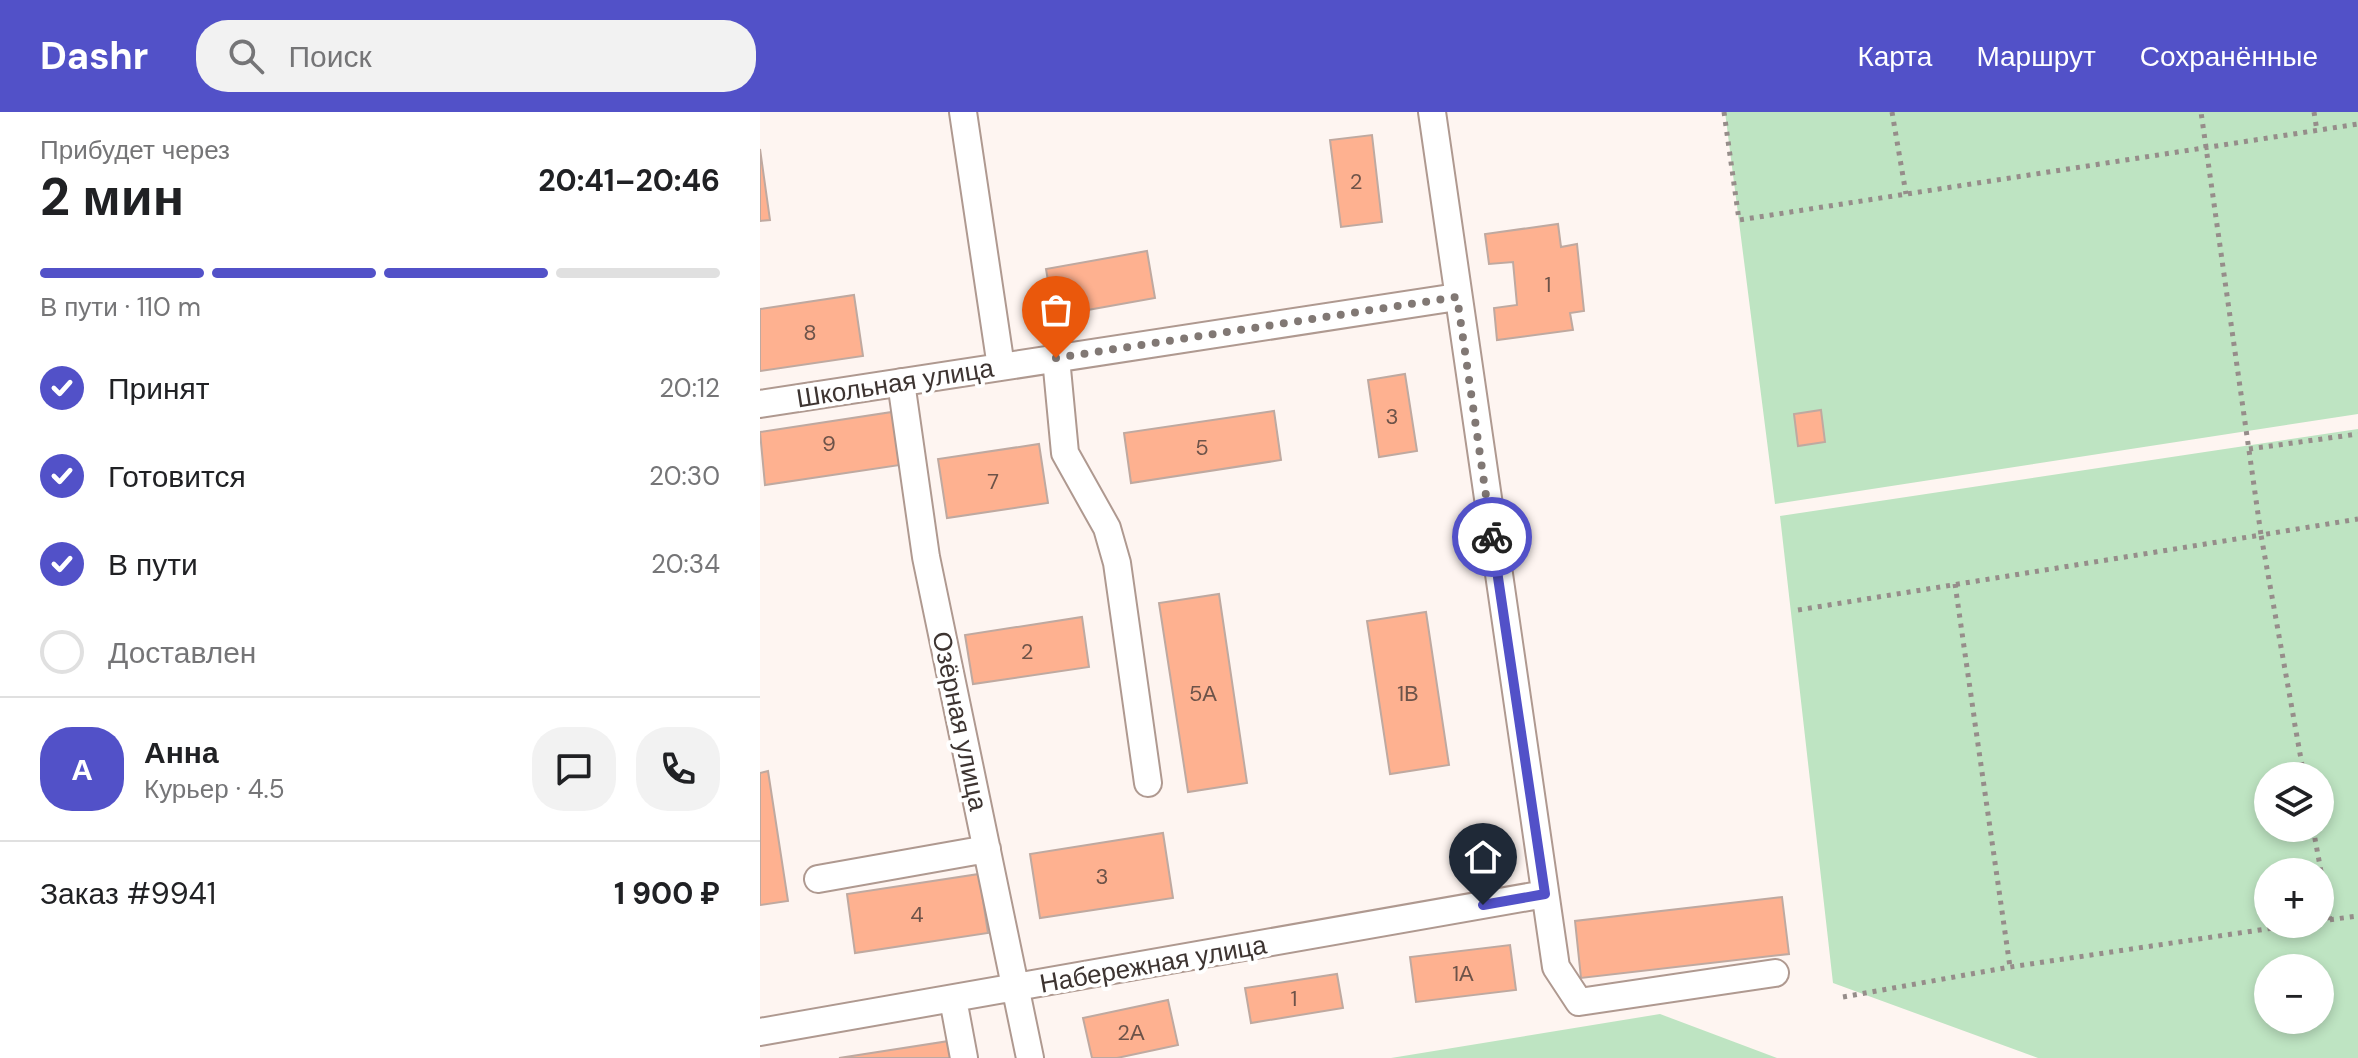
<!DOCTYPE html>
<html lang="ru">
<head>
<meta charset="utf-8">
<style>
  body { margin:0; font-family:"DM Sans",sans-serif; background:#f2f2f2; color:#202124; height:100vh; display:flex; flex-direction:column; font-size:30px; white-space:nowrap }
  * { box-sizing:border-box; margin:0 }
  p { font-size:26px; color:#757577 }
  .icon { flex:none; width:44px; height:44px; fill:none; stroke:currentColor; stroke-width:2; stroke-linecap:round; stroke-linejoin:round }
  .map { position:relative; flex:1; overflow:hidden }
  .panel { display:flex; flex-direction:column; background:#fff; width:760px }
  .panel>* { flex:none }
  .tools { position:absolute; left:1494px; top:650px; display:grid; gap:16px }
  .tools a { display:grid; place-items:center; width:80px; height:80px; border-radius:50%; background:#fff; box-shadow:0 4px 12px #0003; font-size:40px }
  .pin { position:absolute; display:grid; place-items:center; width:68px; height:68px; color:#fff; margin:-82px -34px; border-radius:50% 50% 50% 0; rotate:-45deg; box-shadow:0 0 8px #0007 }
  .pin .icon { rotate:45deg }
  .courier { position:absolute; display:grid; place-items:center; width:80px; height:80px; margin:-40px; border:6px solid #5251c8; border-radius:50%; background:#fff; color:#222; box-shadow:0 2px 10px #0007 }
  .summary em { font-style:normal; font-weight:700 }
  .summary div { display:flex; flex-direction:column-reverse }
  .summary { display:flex; align-items:center; justify-content:space-between; height:136px; padding:0 40px }
  h1 { font-size:52px; font-weight:700; line-height:60px }
  .bar { display:grid; grid-template-columns:repeat(4,1fr); gap:12px 8px; align-content:center; height:96px; padding:0 40px }
  .bar i { height:10px; border-radius:6px; background:#e0e0e0 }
  .bar .current { background:#5251c8 }
  .bar p { grid-column:span 4 }
  .line { display:flex; align-items:center; gap:20px; padding:0 40px; border-top:2px solid #e0e0e0 }
  .line div { flex:1 }
  .round { display:grid; place-items:center; flex:none; width:84px; height:84px; border-radius:32px; background:#f2f2f2 }
  ol { padding:0 40px; list-style:none }
  li { display:flex; align-items:center; gap:24px; height:88px }
  li p { margin-inline-start:auto }
  li .icon { padding:8px; border-radius:50%; background:#5251c8; color:#fff; stroke-width:4 }
  li:last-child { color:#757577 }
  li i { width:44px; height:44px; border:4px solid #e0e0e0; border-radius:50% }
  header { display:flex; align-items:center; gap:48px; box-sizing:border-box; height:112px; padding:0 40px; background:#5251c8; color:#fff }
  header strong { font-size:38px }
  nav { display:flex; gap:44px; margin-inline-start:auto; font-size:28px }
  .search { width:560px; height:72px; background:#f2f2f2; display:flex; align-items:center; gap:20px; box-sizing:border-box; padding:0 28px; border-radius:32px; color:#757577; font-size:30px }
  main { display:flex; flex:1; min-height:0 }
  .map>svg:first-child { display:block }
  .green { fill:#bee4c2; fill-rule:evenodd }
  .building { fill:#feb190; stroke:#bfa9a0; stroke-width:2 }
  .lines { fill:none; stroke-linecap:round; stroke-linejoin:round }
  .minor-casing { stroke:#af9990; stroke-width:30 }
  .path { stroke:#968d8a; stroke-width:5; stroke-dasharray:4 6; stroke-linecap:butt }
  .minor { stroke:#fff; stroke-width:26 }
  .done { stroke:#817874; stroke-width:8; stroke-dasharray:0 14.4 }
  .route { stroke:#5251c8; stroke-width:10 }
  .labels { text-anchor:middle; dominant-baseline:central; stroke-width:8; stroke-linejoin:round; paint-order:stroke }
  .number-label { font-size:22px; fill:#6d5349 }
  .street-label { font-size:26px; fill:#3d3431; stroke:#fff }
</style>
</head>
<body>
<header>
<strong>Dashr</strong>
<div class="search"><svg class="icon" aria-label="search" viewBox="0 0 24 24"><circle cx="10" cy="10" r="6"/><path d="M15 15l6 6"/></svg>Поиск</div>
<nav><a>Карта</a><a>Маршрут</a><a>Сохранённые</a></nav>
</header>
<main>
<section class="panel">
<div class="summary"><div><h1>2 мин</h1><p>Прибудет через</p></div><em>20:41–20:46</em></div>
<div class="bar"><i class="current"></i><i class="current"></i><i class="current"></i><i></i><p>В пути · 110 m</p></div>
<ol>
<li><svg class="icon" aria-label="check" viewBox="0 0 24 24"><path d="M5 12l5 5 9-10"/></svg>Принят<p>20:12</p></li>
<li><svg class="icon" aria-label="check" viewBox="0 0 24 24"><path d="M5 12l5 5 9-10"/></svg>Готовится<p>20:30</p></li>
<li><svg class="icon" aria-label="check" viewBox="0 0 24 24"><path d="M5 12l5 5 9-10"/></svg>В пути<p>20:34</p></li>
<li><i></i>Доставлен</li>
</ol>
<div class="line" style="height:144px"><b class="round" style="background:#5251c8;color:#fff">А</b><div><b>Анна</b><p>Курьер · 4.5</p></div><a class="round"><svg class="icon" aria-label="chat" viewBox="0 0 24 24"><path d="M4 5h16v11H9l-5 4z"/></svg></a><a class="round"><svg class="icon" aria-label="phone" viewBox="0 0 24 24"><path d="M5 4h4l2 5-3 2q2 4 5 5l2-3 5 2v4C11 20 4 13 5 4z"/></svg></a></div>
<div class="line" style="height:104px"><div>Заказ #9941</div><b>1 900 ₽</b></div>
</section>
<div class="map">
<svg width="1598" height="946" viewBox="0 0 1598 946">
  <rect width="100%" height="100%" fill="#fef5f1"/>
  <path class="green" d="M965 0H1598V302L1015 392Z
    M1598 317V946H1278L1073 871 1020 404ZM1560 664V716H1508V664ZM1560 760V812H1508V760ZM1560 856V908H1508V856Z
    M900 902 1017 946H631Z"/>
  <path class="building" d="M612 23 622 110 581 115 570 28Z
    M0 37 10 108 0 109Z
    M798 112 801 135 817 132 824 199 810 201 813 218 737 228 734 196 757 193 753 150 729 152 725 122Z
    M387 139 395 186 294 204 286 157Z
    M94 183 103 244 0 259V197Z
    M645 262 657 339 619 345 608 268Z
    M1061 298 1065 330 1038 334 1034 302Z
    M514 299 521 348 371 371 364 321Z
    M132 300 140 353 5 373 0 320Z
    M279 332 288 391 187 406 178 347Z
    M459 482 487 671 428 680 399 491Z
    M666 500 689 653 630 662 607 509Z
    M322 505 329 555 213 572 205 523Z
    M8 659 28 789 0 793V661Z
    M403 721 413 786 280 806 270 742Z
    M219 762 228 821 95 841 87 782Z
    M1022 785 1029 842 821 866 815 809Z
    M750 833 756 878 656 890 650 845Z
    M577 862 583 896 491 911 485 876Z
    M408 888 418 933 357 946H332L323 906Z
    M189 929 192 946H79Z"/>
  <g class="lines">
    <defs>
      <path id="minor" d="M203 0 241 255
        M672 0 796 855 819 890 1015 861
        M296 246 305 341 347 416 357 451 388 671
        M141 270 166 445 270 946
        M0 292 697 185
        M58 767 227 737
        M193 887 204 946
        M0 920 785 782"/>
    </defs>
    <use href="#minor" class="minor-casing"/>
    <path class="path" d="M964 0 979 108 1598 12
      M1132 0 1146 82
      M1554 0 1557 19
      M1489 337 1598 322
      M1195 472 1250 855
      M1038 498 1501 423 1441 0
      M1544 664 1501 423 1598 407
      M1553 716 1570 808
      M1560 809 1598 804
      M1083 885 1250 855 1540 812"/>
    <use href="#minor" class="minor"/>
  </g>
  <g class="lines">
    <path class="done" d="M296 246 697 185 732 425"/>
    <path class="route" d="M723 793 785 782 732 425"/>
  </g>
  <g class="labels">
    <g class="number-label">
      <text x="596" y="69">2</text>
      <text x="788" y="172">1</text>
      <text x="50" y="220">8</text>
      <text x="632" y="304">3</text>
      <text x="69" y="331">9</text>
      <text x="442" y="335">5</text>
      <text x="233" y="369">7</text>
      <text x="267" y="539">2</text>
      <text x="443" y="581">5А</text>
      <text x="648" y="581">1В</text>
      <text x="342" y="764">3</text>
      <text x="157" y="802">4</text>
      <text x="703" y="861">1А</text>
      <text x="534" y="886">1</text>
      <text x="371" y="920">2А</text>
    </g>
    <g class="street-label">
      <text transform="translate(135 271) rotate(-9)">Школьная улица</text>
      <text transform="translate(200 609) rotate(78)">Озёрная улица</text>
      <text transform="translate(393 852) rotate(-10)">Набережная улица</text>
    </g>
  </g>
</svg>
<div class="tools">
<a><svg class="icon" aria-label="layers" viewBox="0 0 24 24"><path d="M12 4l9 5-9 5-9-5zM3 14l9 5 9-5"/></svg></a>
<a>+</a>
<a>−</a>
</div>
<div class="pin" style="left:296px;top:246px;background:#ea580c"><svg class="icon" aria-label="bag" viewBox="0 0 24 24"><path d="M5 8h14l-1 12H6zM9 8a3 3 0 0 1 6 0"/></svg></div>
<div class="pin" style="left:723px;top:793px;background:#1f2937"><svg class="icon" aria-label="home" viewBox="0 0 24 24"><path d="M3 11l9-7 9 7M6 9v11h12V9"/></svg></div>
<div class="courier" style="left:732px;top:425px"><svg class="icon" aria-label="bike" viewBox="0 0 24 24"><circle cx="6" cy="16" r="4"/><circle cx="18" cy="16" r="4"/><path d="M6 16l4-8h5l3 8M10 8l3 8H6M13 5h3"/></svg></div>
</div>
</main>
</body>
</html>
